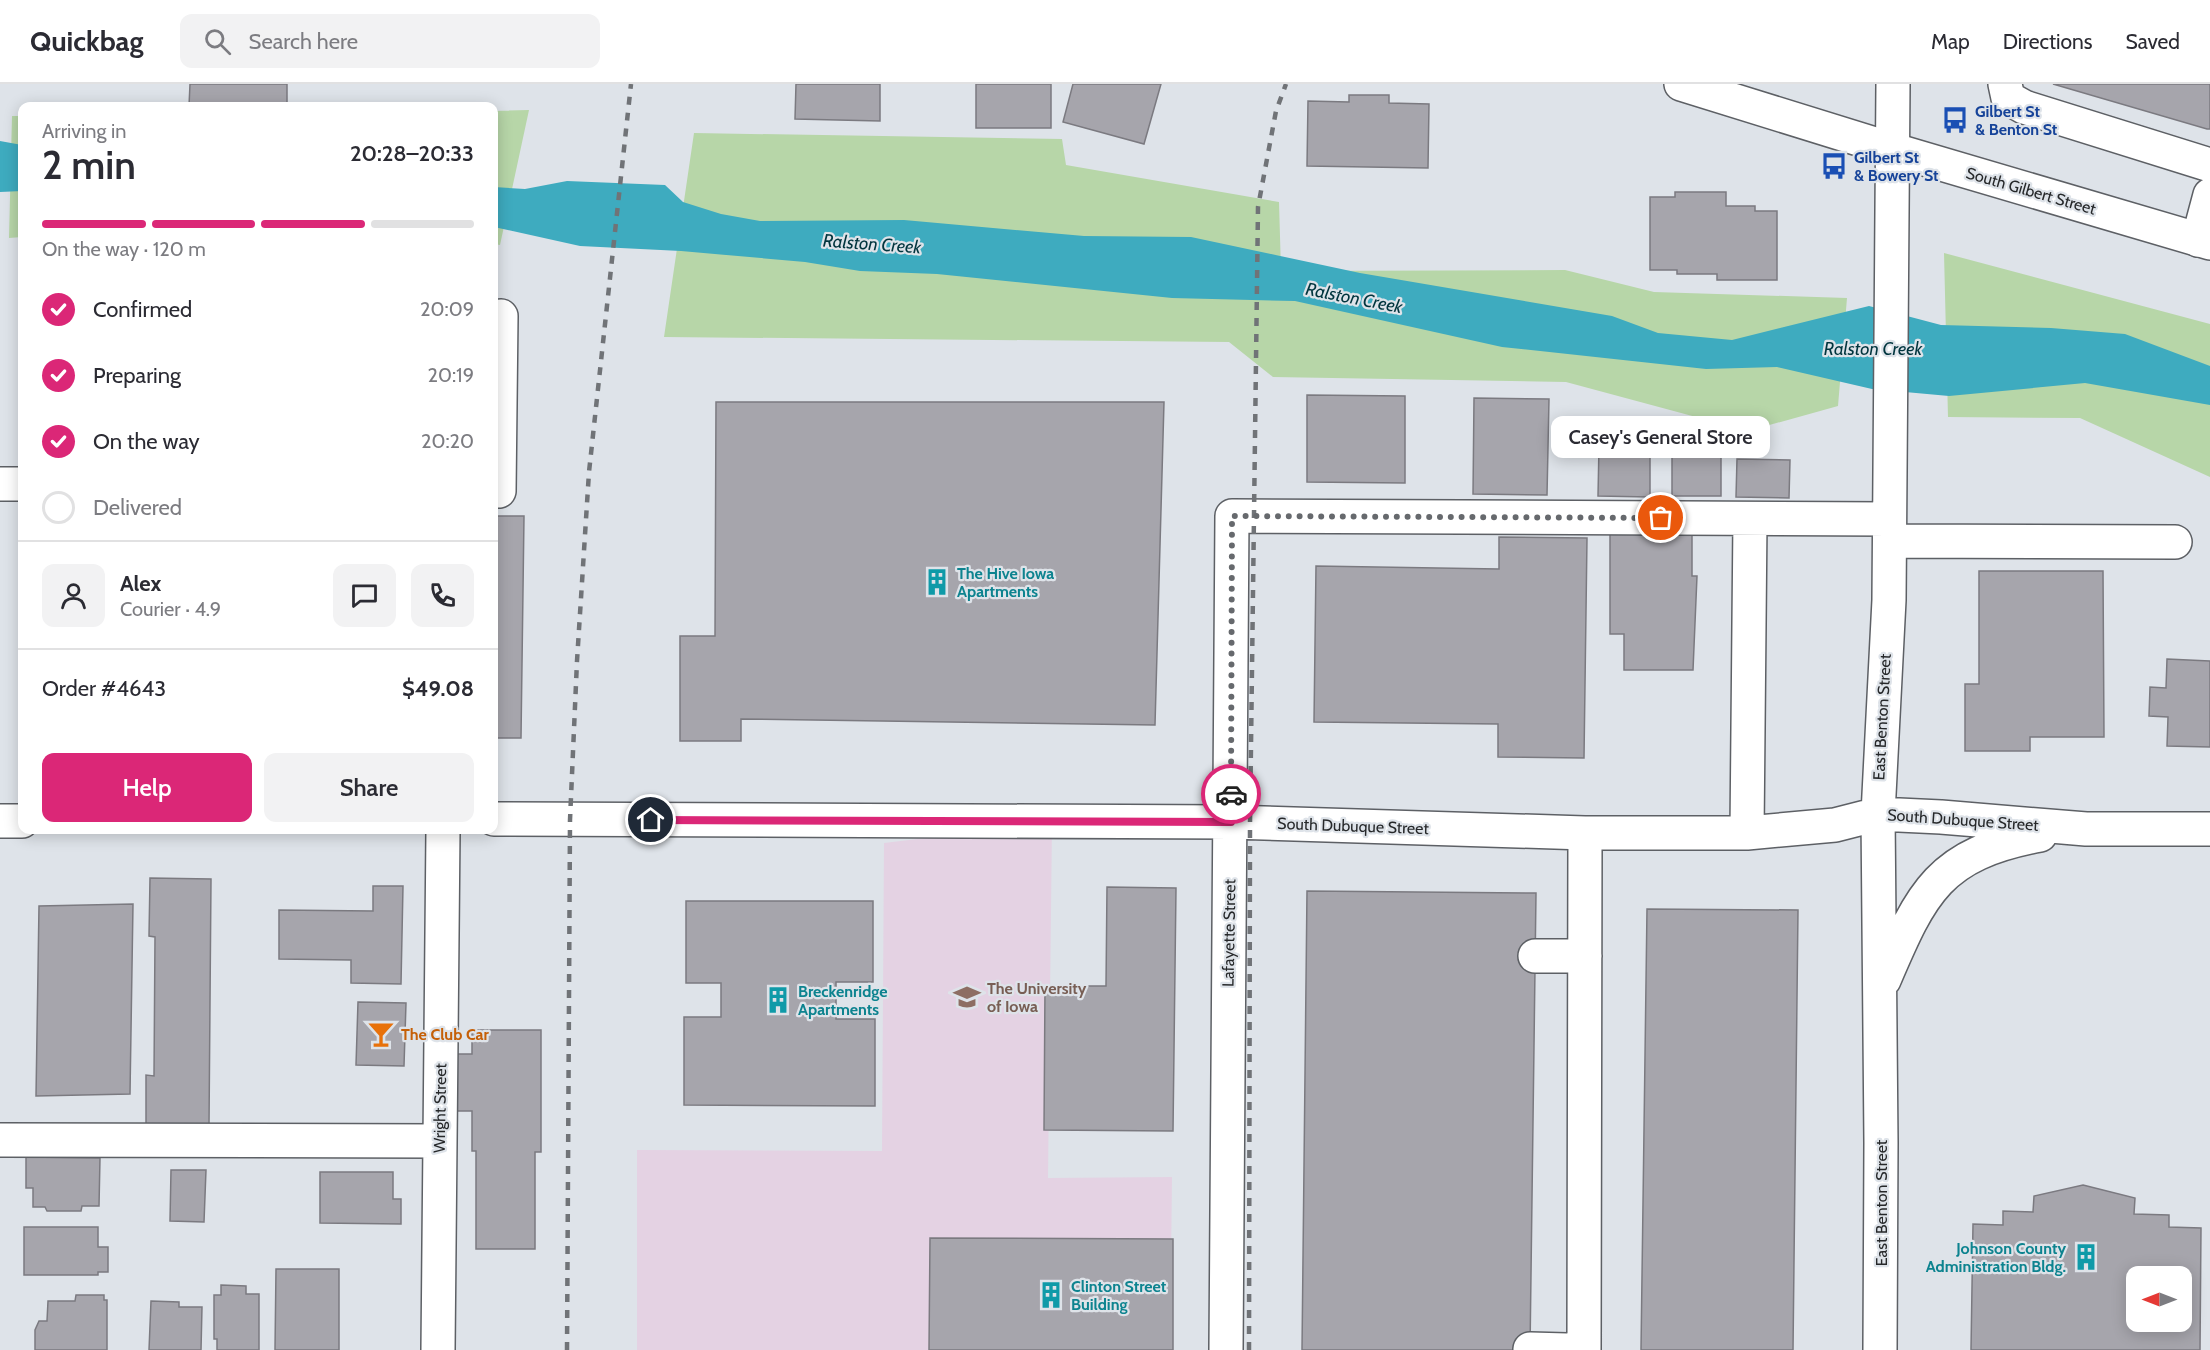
<!DOCTYPE html>
<html lang="en">
<head>
<meta charset="utf-8">
<style>
  body { margin:0; font-family:Cabin,sans-serif; background:#f2f2f3; color:#2b2b33; height:100vh; display:flex; flex-direction:column; font-size:22px; white-space:nowrap }
  * { box-sizing:border-box; margin:0 }
  p { font-size:20px; color:#7c7c81 }
  .icon { flex:none; width:33px; height:33px; fill:none; stroke:currentColor; stroke-width:2; stroke-linecap:round; stroke-linejoin:round }
  .map { position:relative; flex:1; overflow:hidden }
  .panel { position:absolute; left:18px; top:18px; width:480px; height:732px; display:flex; flex-direction:column; background:#fff; border-radius:12px; box-shadow:0 3px 15px #0003 }
  .panel>* { flex:none }
  .needle { width:39px; rotate:270deg }
  .controls { position:absolute; left:2126px; top:1182px; display:grid; gap:12px }
  .controls a { display:grid; place-items:center; width:66px; height:66px; border-radius:12px; background:#fff; box-shadow:0 3px 15px #0003; font-size:30px }
  .pin { position:absolute; display:grid; place-items:center; width:51px; height:51px; color:#fff; margin:-26px; border:3px solid #fff; border-radius:50%; box-shadow:0 2px 6px #0007 }
  .courier { position:absolute; display:grid; place-items:center; width:60px; height:60px; margin:-30px; border:4px solid #db2777; border-radius:50%; background:#fff; color:#222; box-shadow:0 2px 8px #0007 }
  .bubble { position:absolute; height:42px; border-radius:12px; background:#fff; box-shadow:0 3px 15px #0003; font-size:20px; font-weight:600; line-height:42px; text-align:center }
  .summary em { font-style:normal; font-weight:600 }
  .summary div { display:flex; flex-direction:column-reverse }
  .summary { display:flex; align-items:center; justify-content:space-between; height:102px; padding:0 24px }
  h1 { font-size:39px; font-weight:600; line-height:45px }
  .bar { display:grid; grid-template-columns:repeat(4,1fr); gap:9px 6px; align-content:center; height:72px; padding:0 24px }
  .bar i { height:8px; border-radius:4px; background:#e1e1e2 }
  .bar .on { background:#db2777 }
  .bar p { grid-column:span 4 }
  .line { display:flex; align-items:center; gap:15px; padding:0 24px; border-top:2px solid #e1e1e2 }
  .line div { flex:1 }
  .round { display:grid; place-items:center; flex:none; width:63px; height:63px; border-radius:12px; background:#f2f2f3 }
  ol { padding:0 24px; list-style:none }
  li { display:flex; align-items:center; gap:18px; height:66px }
  li p { margin-inline-start:auto }
  li .icon { padding:6px; border-radius:50%; background:#db2777; color:#fff; stroke-width:4 }
  li:last-child { color:#7c7c81 }
  li i { width:33px; height:33px; border:3px solid #e1e1e2; border-radius:50% }
  .cta { display:flex; gap:12px; margin-top:auto; padding:12px 24px }
  .cta a { flex:1; height:69px; border-radius:12px; background:#db2777; color:#fff; font-size:24px; font-weight:600; line-height:69px; text-align:center }
  .cta a+a { background:#f2f2f3; color:#2b2b33 }
  header { display:flex; align-items:center; gap:36px; box-sizing:border-box; height:84px; padding:0 30px; background:#fff; border-bottom:2px solid #e1e1e2 }
  header strong { font-size:28px }
  nav { display:flex; gap:33px; margin-inline-start:auto; font-size:21px }
  .search { width:420px; height:54px; background:#f2f2f3; display:flex; align-items:center; gap:15px; box-sizing:border-box; padding:0 21px; border-radius:12px; color:#7c7c81; font-size:22px }
  .map>svg:first-child { display:block }
  .education { fill:#e4d2e3 }
  .green { fill:#b7d6a8 }
  .water { fill:#3eabbf }
  .building { fill:#a6a5ac; stroke:#7b7a80; stroke-width:1.5; fill-rule:evenodd }
  .lines { fill:none; stroke-linecap:round; stroke-linejoin:round }
  .minor-casing { stroke:#5d6065; stroke-width:36 }
  .major-casing { stroke:#5d6065; stroke-width:36 }
  .minor { stroke:#fff; stroke-width:33 }
  .major { stroke:#fff; stroke-width:33 }
  .rail { stroke:#707377; stroke-width:4.5; stroke-dasharray:8 8; stroke-linecap:butt }
  .done { stroke:#66696d; stroke-width:6; stroke-dasharray:0 10.8 }
  .route { stroke:#db2777; stroke-width:8 }
  .labels { text-anchor:middle; dominant-baseline:central; stroke-width:4.5; stroke-linejoin:round; paint-order:stroke }
  .transit-label { font-size:16px; font-weight:bold; fill:#164399; stroke:#dee3e9; text-anchor:start }
  .street-label { font-size:16px; fill:#26282a; stroke:#dee3e9 }
  .culture-label { font-size:16px; font-weight:bold; fill:#0d838f; stroke:#dee3e9; text-anchor:start }
  .education-label { font-size:16px; font-weight:bold; fill:#785e54; stroke:#dee3e9; text-anchor:start }
  .food-label { font-size:16px; font-weight:bold; fill:#c56008; stroke:#dee3e9; text-anchor:start }
  .water-label { font-size:18px; font-style:italic; fill:#01353e; stroke:#dee3e9 }
</style>
</head>
<body>
<header>
<strong>Quickbag</strong>
<div class="search"><svg class="icon" aria-label="search" viewBox="0 0 24 24"><circle cx="10" cy="10" r="6"/><path d="M15 15l6 6"/></svg>Search here</div>
<nav><a>Map</a><a>Directions</a><a>Saved</a></nav>
</header>
<div class="map">
<svg width="2210" height="1266" viewBox="0 0 2210 1266">
  <rect width="100%" height="100%" fill="#dee3e9"/>
  <path class="education" d="M1052 739 1048 1094 1172 1093 1170 1266H637V1066L882 1067 884 759Z"/>
  <path class="green" d="M529 26 500 161 494 160V27Z
    M12 32H22V153L9 154Z
    M694 49 1062 55 1066 81 1279 118 1281 187 1565 186 1654 208 1847 214 1838 322 1748 347 1566 298 1273 293 1229 258 664 253Z
    M1944 169 2210 240V393L2080 334 1948 333Z"/>
  <path class="water" d="M0 57 22 61V107L0 108Z
    M567 97 665 101 683 118 721 130 760 137 904 136 1084 152 1191 153 1360 189 1612 232 1658 249 1732 256 1869 222 1941 241 2051 244 2125 250 2210 282V321L2085 299 1949 312 1872 305 1777 283 1706 285 1502 263 1295 217 1172 214 937 190 860 187 805 178 681 167 580 162 494 143V103L525 105Z"/>
  <path class="building" d="M190 0H287V22H189Z
    M796 0H880V37L795 35Z
    M976 0H1051V44H976Z
    M1073 0H1161L1144 60 1063 38Z
    M2053 0H2210V45H2207Z
    M1349 11H1389V19L1429 20 1428 84 1307 82 1308 17 1349 18Z
    M1675 108H1726V122H1755V127H1777V196H1717V190H1677V186H1650V113H1675Z
    M1307 311 1405 312V399L1307 398Z
    M1474 314 1549 315 1547 411 1473 410Z
    M716 318H1164L1155 641 741 635V657H680V552H715Z
    M1599 362H1650V413L1598 412Z
    M1672 371H1721V412H1672Z
    M1737 375 1790 376 1789 414 1736 413Z
    M494 432H524L521 654H494Z
    M1610 449 1692 450V492H1697L1693 586H1624V550H1610Z
    M1499 453 1587 454 1584 674 1498 673V640L1314 638 1316 482 1499 485Z
    M1979 487H2103L2104 653H2030V667H1965V600H1979Z
    M2167 575 2210 577V663L2167 662 2168 633 2149 632 2150 603 2166 604Z
    M150 794 211 795 209 1042H146V991L154 992 155 853 149 852Z
    M373 802H403L401 900 351 899V876L279 875V826L373 827Z
    M1107 803 1176 804 1173 1047 1044 1046 1045 902H1106Z
    M1307 807 1536 809 1530 1266H1302Z
    M686 817H873V898H836V935H875V1022L684 1021V933H721V899H686Z
    M133 820 130 1010 36 1012 39 822Z
    M1647 825 1798 826 1793 1266H1641Z
    M358 918 406 919 404 982 356 981Z
    M472 946H541V1068H535V1165H476V1067H472V1027H453V970H472Z
    M26 1073 100 1074 99 1122H82L81 1127H47L45 1123H33V1104H26Z
    M171 1086H206L204 1138 170 1137Z
    M320 1088H393V1115H401V1140L320 1139Z
    M2083 1101 2135 1114 2134 1130 2169 1131V1143L2201 1144 2200 1266H1971L1973 1140 2003 1141V1127L2033 1128 2034 1112ZM2136 1192H2181V1238H2136Z
    M24 1143H98V1163H108V1188H98V1191H24Z
    M930 1154 1173 1155V1266H929Z
    M276 1185H339V1266H275Z
    M221 1201 246 1202V1210H259V1266H217V1255H214V1211H221Z
    M76 1211H104V1216H107V1266H35V1246L39 1237H47L48 1217H75Z
    M151 1217 179 1218V1223H202L201 1266H149Z"/>
  <g class="lines">
    <defs>
      <path id="minor" d="M2005 0 2008 14 2024 23 2210 81
        M2198 156 2210 111
        M0 400H22
        M494 406 499 407 501 232
        M1890 457 2175 458
        M494 735 1231 738 1585 749H1747L1835 741 1878 730 1941 733 2086 745H2210
        M0 737H22
        M1747 749 1750 435
        M1535 872H1585
        M1884 896C1922 807 1939 770 2040 751
        M0 1056 440 1057
        M1530 1265 1567 1266
        M438 1266 443 746
        M1226 1266 1232 432 1889 435
        M1584 1266 1585 749
        M1880 1266 1881 1059 1878 730 1889 516 1893 0"/>
      <path id="major" d="M1681 0 1894 66 2210 159"/>
    </defs>
    <use href="#minor" class="minor-casing"/>
    <use href="#major" class="major-casing"/>
    <use href="#minor" class="minor"/>
    <use href="#major" class="major"/>
    <path class="rail" d="M567 1266 570 736 577 577 589 388 631 0
      M1249 1266 1250 739 1258 123 1276 27 1286 0"/>
  </g>
  <g class="lines">
    <path class="done" d="M1231 710 1232 432 1661 434"/>
    <path class="route" d="M651 736 1231 738V710"/>
  </g>
  <defs>
    <symbol id="bus-bare" viewBox="-9 -9 18 18"><path d="M-5-6H5V4H4V6H2V4H-2V6H-4V4H-5ZM-3.5-4V0h7V-4ZM-3.5 1.2v1.5H-2V1.2ZM2 1.2v1.5H3.5V1.2Z" fill="#1a4fb4" stroke="#dee3e9" stroke-width="2.5" paint-order="stroke"/></symbol>
    <symbol id="building-bare" viewBox="-9 -9 18 18"><path d="M-4-6H4V6H1V3H-1V6H-4ZM-2.5-4.3h1.7v1.8h-1.7ZM.8-4.3h1.7v1.8H.8ZM-2.5-1h1.7V.8h-1.7ZM.8-1h1.7V.8H.8Z" fill="#0f9aa8" stroke="#dee3e9" stroke-width="2.5" paint-order="stroke"/></symbol>
    <symbol id="university-bare" viewBox="-9 -9 18 18"><path d="M0-5L7-2L0 1L-7-2ZM-4 1L0 2.5L4 1V4Q0 6-4 4Z" fill="#8d6e63" stroke="#dee3e9" stroke-width="2.5" paint-order="stroke"/></symbol>
    <symbol id="bar-bare" viewBox="-9 -9 18 18"><path d="M-6-5H6L.8 .8V4.5H3.5V6h-7V4.5H-.8V.8Z" fill="#e8710a" stroke="#dee3e9" stroke-width="2.5" paint-order="stroke"/></symbol>
  </defs>
  <g fill-rule="evenodd">
    <use href="#bus-bare" x="1936" y="17" width="38" height="38"/>
    <use href="#bus-bare" x="1815" y="63" width="38" height="38"/>
    <use href="#building-bare" x="918" y="479" width="38" height="38"/>
    <use href="#university-bare" x="948" y="894" width="38" height="38"/>
    <use href="#building-bare" x="759" y="897" width="38" height="38"/>
    <use href="#bar-bare" x="362" y="931" width="38" height="38"/>
    <use href="#building-bare" x="2067" y="1154" width="38" height="38"/>
    <use href="#building-bare" x="1032" y="1192" width="38" height="38"/>
  </g>
  <g class="labels">
    <g class="transit-label">
      <text x="1975" y="27">Gilbert St<tspan x="1975" dy="18">&amp; Benton St</tspan></text>
      <text x="1854" y="73">Gilbert St<tspan x="1854" dy="18">&amp; Bowery St</tspan></text>
    </g>
    <g class="street-label">
      <text transform="translate(2031 107) rotate(16)">South Gilbert Street</text>
      <text transform="translate(1882 633) rotate(-87)">East Benton Street</text>
      <text transform="translate(1963 736) rotate(4)">South Dubuque Street</text>
      <text transform="translate(1353 742) rotate(2)">South Dubuque Street</text>
      <text transform="translate(1229 849) rotate(-89)">Lafayette Street</text>
      <text transform="translate(440 1024) rotate(-89)">Wright Street</text>
      <text transform="translate(1881 1119) rotate(-90)">East Benton Street</text>
    </g>
    <g class="culture-label">
      <text x="957" y="489">The Hive Iowa<tspan x="957" dy="18">Apartments</tspan></text>
      <text x="798" y="907">Breckenridge<tspan x="798" dy="18">Apartments</tspan></text>
      <text x="2066" y="1164" text-anchor="end">Johnson County<tspan x="2066" dy="18">Administration Bldg.</tspan></text>
      <text x="1071" y="1202">Clinton Street<tspan x="1071" dy="18">Building</tspan></text>
    </g>
    <g class="education-label">
      <text x="987" y="904">The University<tspan x="987" dy="18">of Iowa</tspan></text>
    </g>
    <g class="food-label">
      <text x="401" y="950">The Club Car</text>
    </g>
    <g class="water-label">
      <text transform="translate(872 160) rotate(4)">Ralston Creek</text>
      <text transform="translate(1354 214) rotate(11)">Ralston Creek</text>
      <text x="1873" y="265">Ralston Creek</text>
    </g>
  </g>
</svg>
<div class="controls">
<a><svg class="needle" viewBox="-14 -14 28 28"><path d="M0-13l5 13h-10z" fill="#e53935"/><path d="M0 13l5-13h-10z" fill="#7c7c81"/></svg></a>
</div>
<div class="pin" style="left:1661px;top:434px;background:#ea580c"><svg class="icon" aria-label="bag" viewBox="0 0 24 24"><path d="M5 8h14l-1 12H6zM9 8a3 3 0 0 1 6 0"/></svg></div>
<div class="pin" style="left:651px;top:736px;background:#1f2937"><svg class="icon" aria-label="home" viewBox="0 0 24 24"><path d="M3 11l9-7 9 7M6 9v11h12V9"/></svg></div>
<div class="courier" style="left:1231px;top:710px"><svg class="icon" aria-label="car" viewBox="0 0 24 24"><path d="M5 17H2v-5l4-1 3-4h7l3 4 3 1v5h-3M9 17h6M6 11h13"/><circle cx="7" cy="17" r="2"/><circle cx="17" cy="17" r="2"/></svg></div>
<div class="bubble" style="left:1551px;top:332px;width:219px">Casey's General Store</div>
<section class="panel">
<div class="summary"><div><h1>2 min</h1><p>Arriving in</p></div><em>20:28–20:33</em></div>
<div class="bar"><i class="on"></i><i class="on"></i><i class="on"></i><i></i><p>On the way · 120 m</p></div>
<ol>
<li><svg class="icon" aria-label="check" viewBox="0 0 24 24"><path d="M5 12l5 5 9-10"/></svg>Confirmed<p>20:09</p></li>
<li><svg class="icon" aria-label="check" viewBox="0 0 24 24"><path d="M5 12l5 5 9-10"/></svg>Preparing<p>20:19</p></li>
<li><svg class="icon" aria-label="check" viewBox="0 0 24 24"><path d="M5 12l5 5 9-10"/></svg>On the way<p>20:20</p></li>
<li><i></i>Delivered</li>
</ol>
<div class="line" style="height:108px"><a class="round"><svg class="icon" aria-label="person" viewBox="0 0 24 24"><circle cx="12" cy="8" r="4"/><path d="M4 21q1-7 8-7t8 7"/></svg></a><div><b>Alex</b><p>Courier · 4.9</p></div><a class="round"><svg class="icon" aria-label="chat" viewBox="0 0 24 24"><path d="M4 5h16v11H9l-5 4z"/></svg></a><a class="round"><svg class="icon" aria-label="phone" viewBox="0 0 24 24"><path d="M5 4h4l2 5-3 2q2 4 5 5l2-3 5 2v4C11 20 4 13 5 4z"/></svg></a></div>
<div class="line" style="height:78px"><div>Order #4643</div><b>$49.08</b></div>
<div class="cta"><a>Help</a><a>Share</a></div>
</section>
</div>
</body>
</html>
